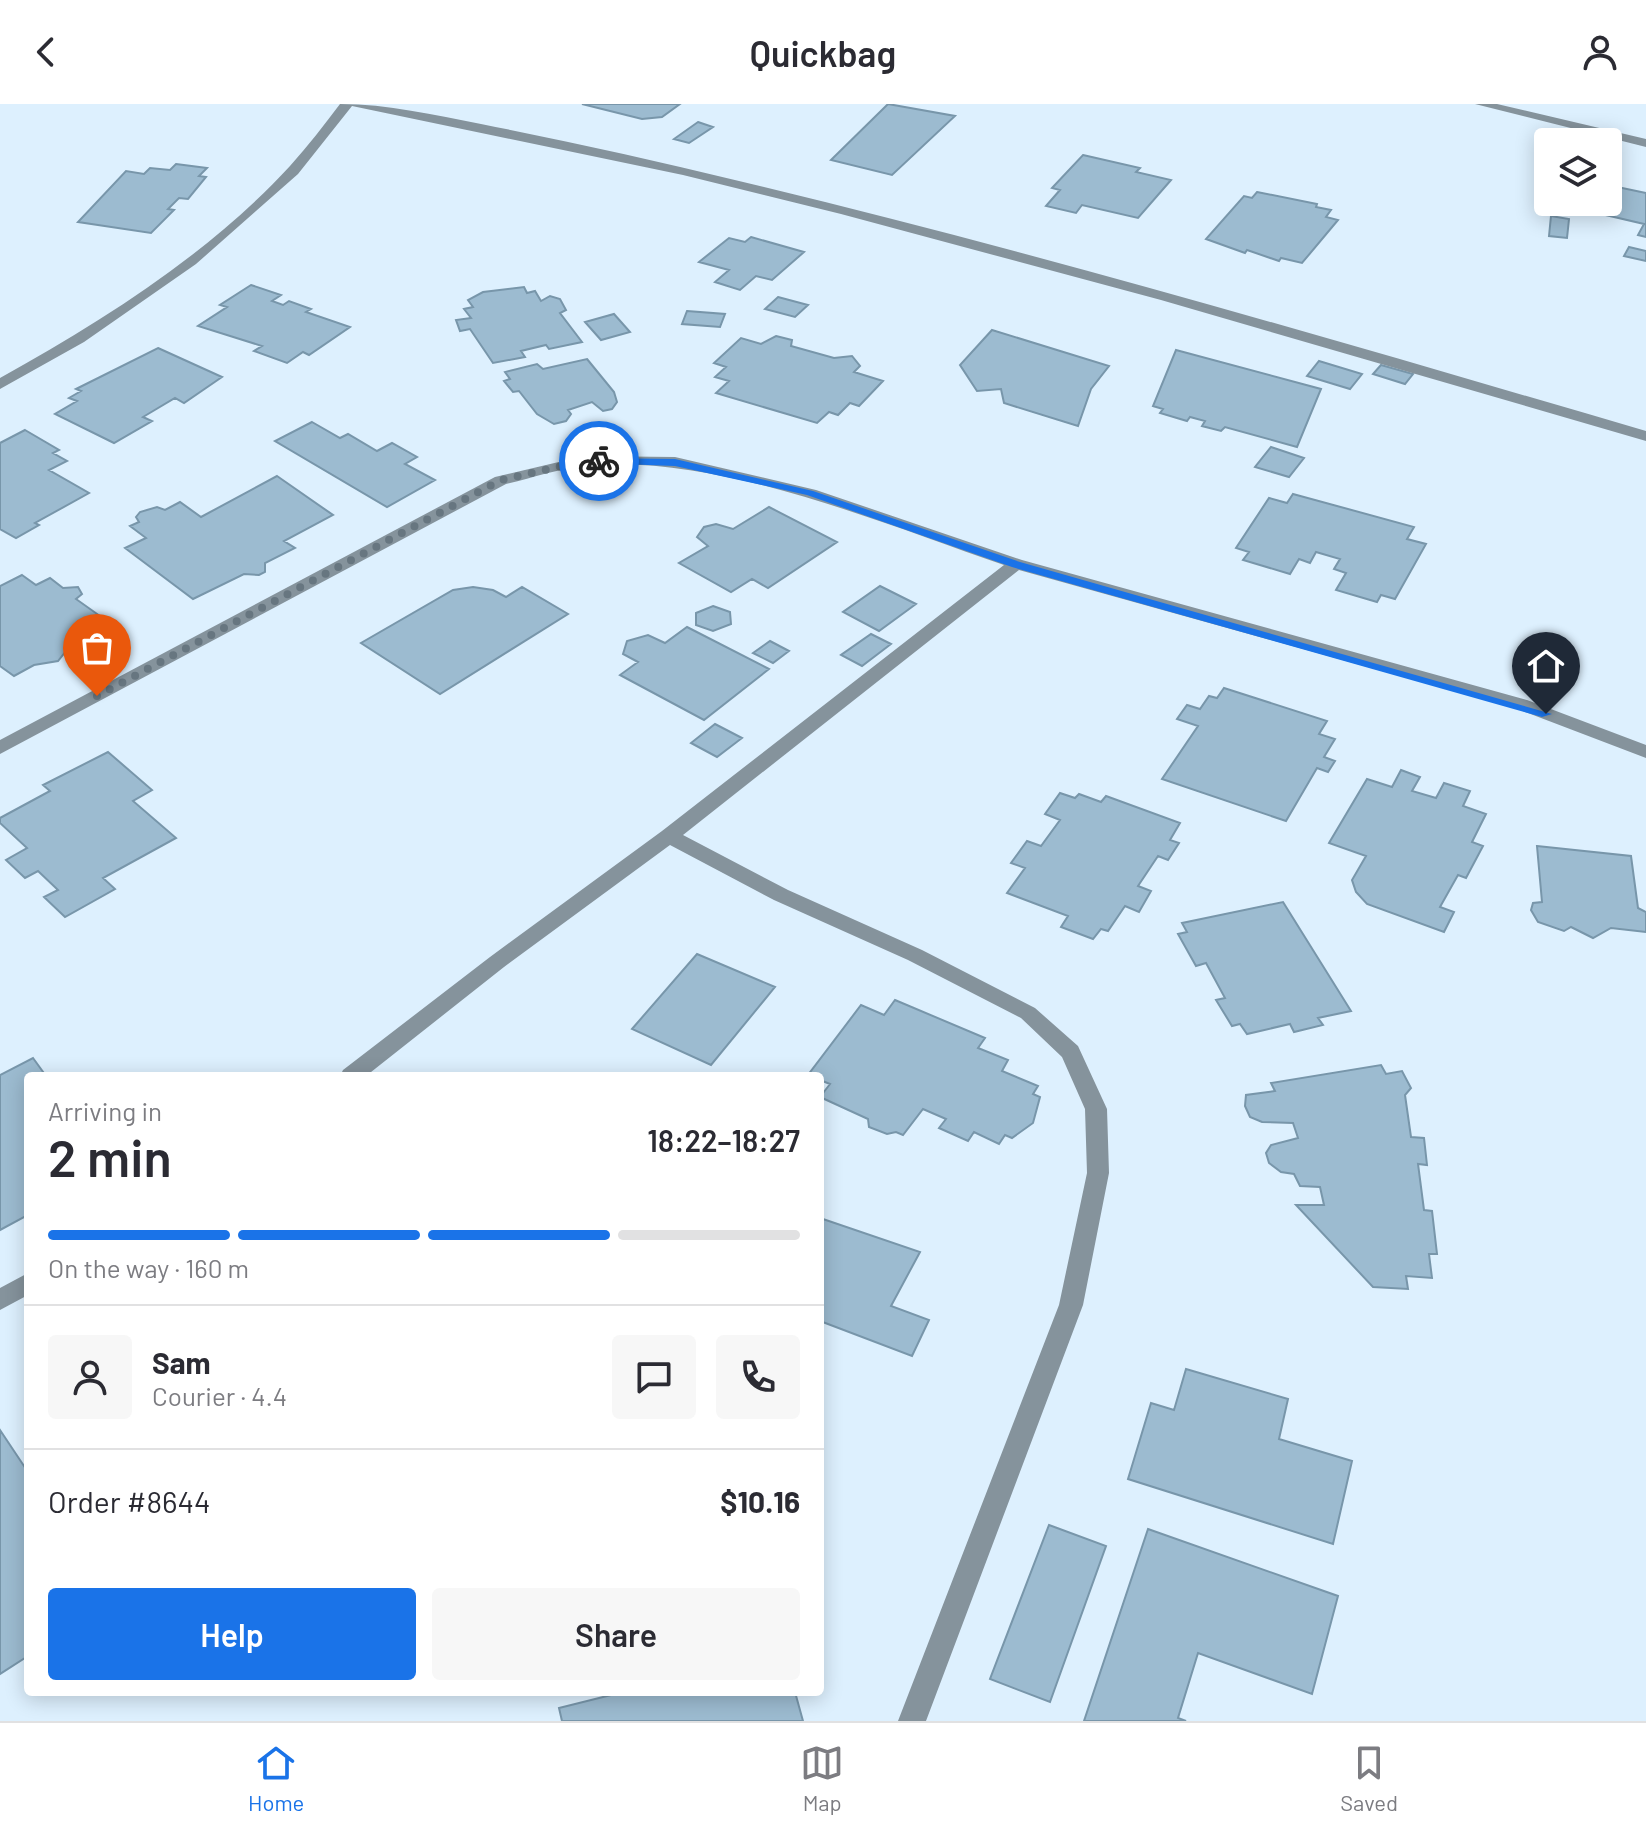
<!DOCTYPE html>
<html lang="en">
<head>
<meta charset="utf-8">
<style>
  body { margin:0; font-family:Barlow,sans-serif; background:#f7f7f7; color:#2b2b33; height:100vh; display:flex; flex-direction:column; font-size:30px; white-space:nowrap }
  * { box-sizing:border-box; margin:0 }
  p { font-size:26px; color:#7c7c81 }
  .icon { flex:none; width:44px; height:44px; fill:none; stroke:currentColor; stroke-width:2; stroke-linecap:round; stroke-linejoin:round }
  .map { position:relative; flex:1; overflow:hidden }
  .drawer { position:absolute; left:24px; top:968px; width:800px; height:624px; display:flex; flex-direction:column; background:#fff; border-radius:8px; box-shadow:0 4px 20px #0003 }
  .drawer>* { flex:none }
  .buttons { position:absolute; left:1534px; top:24px; display:grid; gap:16px }
  .buttons a { display:grid; place-items:center; width:88px; height:88px; border-radius:8px; background:#fff; box-shadow:0 4px 20px #0003; font-size:40px }
  .pin { position:absolute; display:grid; place-items:center; width:68px; height:68px; color:#fff; margin:-82px -34px; border-radius:50% 50% 50% 0; rotate:-45deg; box-shadow:0 0 8px #0007 }
  .pin .icon { rotate:45deg }
  .courier { position:absolute; display:grid; place-items:center; width:80px; height:80px; margin:-40px; border:6px solid #1a73e8; border-radius:50%; background:#fff; color:#222; box-shadow:0 2px 10px #0007 }
  .overview em { font-style:normal; font-weight:600 }
  .overview div { display:flex; flex-direction:column-reverse }
  .overview { display:flex; align-items:center; justify-content:space-between; height:136px; padding:0 24px }
  h1 { font-size:52px; font-weight:600; line-height:60px }
  .bar { display:grid; grid-template-columns:repeat(4,1fr); gap:12px 8px; align-content:center; height:96px; padding:0 24px }
  .bar i { height:10px; border-radius:6px; background:#e1e1e2 }
  .bar .selected { background:#1a73e8 }
  .bar p { grid-column:span 4 }
  .line { display:flex; align-items:center; gap:20px; padding:0 24px; border-top:2px solid #e1e1e2 }
  .line div { flex:1 }
  .round { display:grid; place-items:center; flex:none; width:84px; height:84px; border-radius:8px; background:#f7f7f7 }
  .cta { display:flex; gap:16px; margin-top:auto; padding:16px 24px }
  .cta a { flex:1; height:92px; border-radius:8px; background:#1a73e8; color:#fff; font-size:32px; font-weight:600; line-height:92px; text-align:center }
  .cta a+a { background:#f7f7f7; color:#2b2b33 }
  header { display:flex; justify-content:space-between; align-items:center; height:104px; padding:0 24px; background:#fff; font-size:36px; font-weight:600 }
  .menu { display:flex; justify-content:space-around; align-items:center; height:112px; border-top:2px solid #e1e1e2; background:#fff; font-size:22px; color:#7c7c81 }
  .menu a { display:grid; justify-items:center; gap:4px }
  .menu .selected { color:#1a73e8 }
  .map>svg:first-child { display:block }
  .building { fill:#9cbbd0; stroke:#7896aa; stroke-width:2 }
  .lines { fill:none; stroke-linecap:round; stroke-linejoin:round }
  .minor { fill:#85939c; fill-rule:evenodd }
  .route { fill:#1a73e8 }
  .done { stroke:#677680; stroke-width:8; stroke-dasharray:0 14.4 }
</style>
</head>
<body>
<header><svg class="icon" aria-label="back" viewBox="0 0 24 24"><path d="M15 5l-7 7 7 7"/></svg>Quickbag<svg class="icon" aria-label="person" viewBox="0 0 24 24"><circle cx="12" cy="8" r="4"/><path d="M4 21q1-7 8-7t8 7"/></svg></header>
<div class="map">
<svg width="1646" height="1617" viewBox="0 0 1646 1617">
  <rect width="100%" height="100%" fill="#ddf0fe"/>
  <path class="building" d="M582 0H680L662 13 642 15Z
    M888 0 955 12 892 71 831 56Z
    M698 18 713 23 689 39 674 35Z
    M1083 51 1140 64 1136 68 1171 76 1138 114 1082 101 1076 109 1046 102 1060 86 1052 84Z
    M176 60 207 64 199 72 206 73 188 95 179 94 168 105 174 106 151 129 78 118 126 67 144 70 150 64 170 66Z
    M1608 81 1646 89V133L1638 131 1644 120 1580 105 1584 98H1608Z
    M1257 88 1317 100 1316 103 1331 106 1326 113 1338 116 1302 159 1281 154 1279 157 1247 146 1245 149 1206 135 1244 92 1252 94Z
    M1551 112 1569 115 1567 134 1549 132Z
    M751 133 804 148 772 176 756 172 740 186 715 178 729 166 699 158 729 134 745 138Z
    M1629 143 1646 147V157L1624 152Z
    M251 181 281 191 272 197 283 201 289 197 311 205 306 208 350 223 309 251 303 248 287 259 254 247 262 242 198 222 227 203 220 201Z
    M524 183 527 189 535 187 541 197 550 192 560 195 566 206 560 209 582 238 549 245 546 241 521 247 525 253 493 259 470 225 460 227 456 216 471 214 464 205 473 203 468 196 483 188Z
    M778 193 808 201 795 213 765 205Z
    M687 207 725 210 720 223 682 220Z
    M614 210 630 228 601 236 585 218Z
    M992 226 1109 262 1091 285 1078 322 1004 299 1001 285 977 287 960 261Z
    M776 232 792 236 791 242 834 254 852 252 860 262 854 268 883 277 859 302 850 299 838 311 829 308 817 319 716 289 729 277 715 273 726 263 714 259 741 234 761 240Z
    M158 244 222 273 184 299 175 294 143 313 152 317 114 339 55 310 77 297 69 294 81 287 76 285Z
    M1176 246 1321 285 1297 343 1225 323 1221 327 1202 322 1205 317 1190 313 1187 317 1160 309 1163 305 1153 302Z
    M587 255 614 288 617 298 612 305 603 307 592 298 568 306 571 310 566 317 554 320 537 310 519 287 513 288 504 277 510 275 505 268 537 260 543 265Z
    M1319 257 1362 270 1350 285 1307 272Z
    M1381 261 1413 270 1405 280 1373 270Z
    M312 318 340 334 348 330 377 347 392 339 417 353 405 360 435 376 387 403 275 337Z
    M25 326 59 346 53 349 67 357 49 366 89 389 35 419 39 421 16 434 0 425V339Z
    M1271 343 1304 354 1289 373 1255 363Z
    M277 372 333 411 284 437 295 444 265 459V468L259 471 244 470 193 495 125 444 146 434 130 422 139 418 136 413 140 408 157 403 165 406 180 398 201 413Z
    M1293 390 1414 423 1407 435 1426 440 1395 495 1381 491 1377 498 1336 486 1346 469 1334 465 1340 455 1316 448 1310 459 1299 455 1290 470 1243 456 1249 448 1236 444 1269 394 1287 399Z
    M769 403 837 438 768 484 752 475 731 488 679 459 708 442 697 433 704 423 716 420 733 425Z
    M22 471 36 481 50 474 63 484 78 483 82 490 76 495 100 512 79 523 91 531 70 542 58 557 34 561 14 572 0 562V482Z
    M880 482 916 500 879 527 843 508Z
    M473 483 493 486 506 493 522 483 568 510 440 590 361 539 453 486Z
    M713 502 730 508 731 520 713 527 696 521V509Z
    M687 523 769 565 704 616 620 571 638 558 623 550 627 537 648 531 665 539Z
    M871 530 891 540 862 562 841 551Z
    M770 537 789 547 773 559 753 549Z
    M1224 584 1327 617 1319 630 1335 635 1324 653 1335 657 1328 668 1317 664 1286 717 1162 675 1198 622 1177 615 1187 601 1200 605 1209 592 1217 594Z
    M715 620 742 634 717 653 691 639Z
    M108 648 152 686 133 697 176 734 103 774 115 785 65 813 44 793 58 786 38 767 25 774 6 756 27 744 0 719V714L50 687 43 681Z
    M1401 666 1420 673 1412 687 1436 694 1444 679 1470 687 1463 702 1486 710 1472 738 1483 742 1466 774 1458 771 1440 803 1454 808 1444 828 1367 800 1356 788 1352 776 1366 752 1329 739 1367 675 1392 683Z
    M1060 689 1075 694 1079 690 1101 698 1106 692 1180 719 1170 736 1179 739 1168 756 1158 752 1138 782 1151 787 1139 808 1125 802 1108 827 1101 825 1093 835 1061 823 1068 812 1007 789 1025 764 1011 759 1027 737 1041 742 1060 716 1045 710Z
    M1537 742 1631 752 1638 804 1646 808V828L1611 824 1593 834 1571 823 1564 827 1538 818 1531 806 1533 799 1542 798Z
    M1283 798 1351 907 1318 914 1323 921 1294 928 1290 920 1247 930 1240 920 1232 922 1216 896 1225 894 1206 859 1196 862 1178 830 1187 828 1182 819Z
    M697 850 775 883 711 961 632 925Z
    M895 896 985 934 978 944 1008 956 1002 967 1038 982 1033 990 1040 993 1033 1019 1012 1034 1005 1031 999 1040 974 1028 968 1037 939 1024 946 1015 923 1005 903 1031 896 1028 887 1030 869 1023 868 1015 820 993 830 980 820 976V972L808 971 861 901 884 911Z
    M33 954 46 972H28V1111L0 1126V971Z
    M1381 961 1386 970 1402 967 1411 984 1405 991 1411 1033 1424 1034 1427 1061 1418 1060 1424 1106 1432 1107 1437 1150H1429L1432 1174 1406 1172 1408 1185 1373 1183 1296 1101H1324L1320 1083 1300 1082 1294 1070 1281 1068 1269 1059 1266 1049 1271 1041 1298 1034 1293 1019 1262 1018 1250 1013 1245 1002 1246 991 1275 987 1271 979Z
    M820 1114 920 1148 891 1202 929 1216 912 1252 820 1217Z
    M1186 1265 1288 1295 1279 1335 1352 1357 1333 1440 1128 1375 1151 1299 1174 1306Z
    M0 1326 28 1368V1552L0 1570Z
    M1049 1421 1106 1442 1050 1598 990 1575Z
    M1148 1425 1338 1492 1312 1590 1198 1549 1178 1614 1186 1617H1084Z
    M623 1588H795L803 1617H562L559 1604Z"/>
  <g class="lines">
    <path class="minor" d="M340 0C388 0 434 11 481 20 567 37 653 56 739 77 1044 150 1345 239 1646 327V337L1161 196 841 110 683 71 352 2 298 70 196 160 84 238 0 285V274C104 216 209 150 290 62 308 42 324 21 340 0Z
      M1475 0H1497L1646 35V43Z
      M584 352 675 353 816 386 1022 456 1527 596 1646 641V654L1515 604 1019 466 683 731 788 786 922 846 1035 904 1078 942 1107 1005 1109 1069 1083 1201 926 1617H898L1059 1201 1087 1069 1085 1005 1062 953 1021 914 908 856 774 796 670 741 504 863 366 972H340L343 966 490 853 662 727 1004 461C881 419 714 348 584 362 558 365 532 374 506 380L0 650V636L495 373Z
      M28 1169V1191L0 1206V1184Z"/>
  </g>
  <path class="route" d="M599 354 675 355 813 387 1020 458 1552 610 1542 613 1012 463 807 391 675 362 595 359Z"/>
  <g class="lines">
    <path class="done" d="M97 592 501 376 584 357H599"/>
  </g>
</svg>
<div class="buttons">
<a><svg class="icon" aria-label="layers" viewBox="0 0 24 24"><path d="M12 4l9 5-9 5-9-5zM3 14l9 5 9-5"/></svg></a>
</div>
<div class="pin" style="left:97px;top:592px;background:#ea580c"><svg class="icon" aria-label="bag" viewBox="0 0 24 24"><path d="M5 8h14l-1 12H6zM9 8a3 3 0 0 1 6 0"/></svg></div>
<div class="pin" style="left:1546px;top:610px;background:#1f2937"><svg class="icon" aria-label="home" viewBox="0 0 24 24"><path d="M3 11l9-7 9 7M6 9v11h12V9"/></svg></div>
<div class="courier" style="left:599px;top:357px"><svg class="icon" aria-label="bike" viewBox="0 0 24 24"><circle cx="6" cy="16" r="4"/><circle cx="18" cy="16" r="4"/><path d="M6 16l4-8h5l3 8M10 8l3 8H6M13 5h3"/></svg></div>
<section class="drawer">
<div class="overview"><div><h1>2 min</h1><p>Arriving in</p></div><em>18:22–18:27</em></div>
<div class="bar"><i class="selected"></i><i class="selected"></i><i class="selected"></i><i></i><p>On the way · 160 m</p></div>
<div class="line" style="height:144px"><a class="round"><svg class="icon" aria-label="person" viewBox="0 0 24 24"><circle cx="12" cy="8" r="4"/><path d="M4 21q1-7 8-7t8 7"/></svg></a><div><b>Sam</b><p>Courier · 4.4</p></div><a class="round"><svg class="icon" aria-label="chat" viewBox="0 0 24 24"><path d="M4 5h16v11H9l-5 4z"/></svg></a><a class="round"><svg class="icon" aria-label="phone" viewBox="0 0 24 24"><path d="M5 4h4l2 5-3 2q2 4 5 5l2-3 5 2v4C11 20 4 13 5 4z"/></svg></a></div>
<div class="line" style="height:104px"><div>Order #8644</div><b>$10.16</b></div>
<div class="cta"><a>Help</a><a>Share</a></div>
</section>
</div>
<nav class="menu">
<a class="selected"><svg class="icon" aria-label="home" viewBox="0 0 24 24"><path d="M3 11l9-7 9 7M6 9v11h12V9"/></svg>Home</a>
<a><svg class="icon" aria-label="map" viewBox="0 0 24 24"><path d="M3 6l6-2 6 2 6-2v14l-6 2-6-2-6 2zM9 4v14M15 6v14"/></svg>Map</a>
<a><svg class="icon" aria-label="saved" viewBox="0 0 24 24"><path d="M7 4h10v16l-5-4-5 4z"/></svg>Saved</a>
</nav>
</body>
</html>
